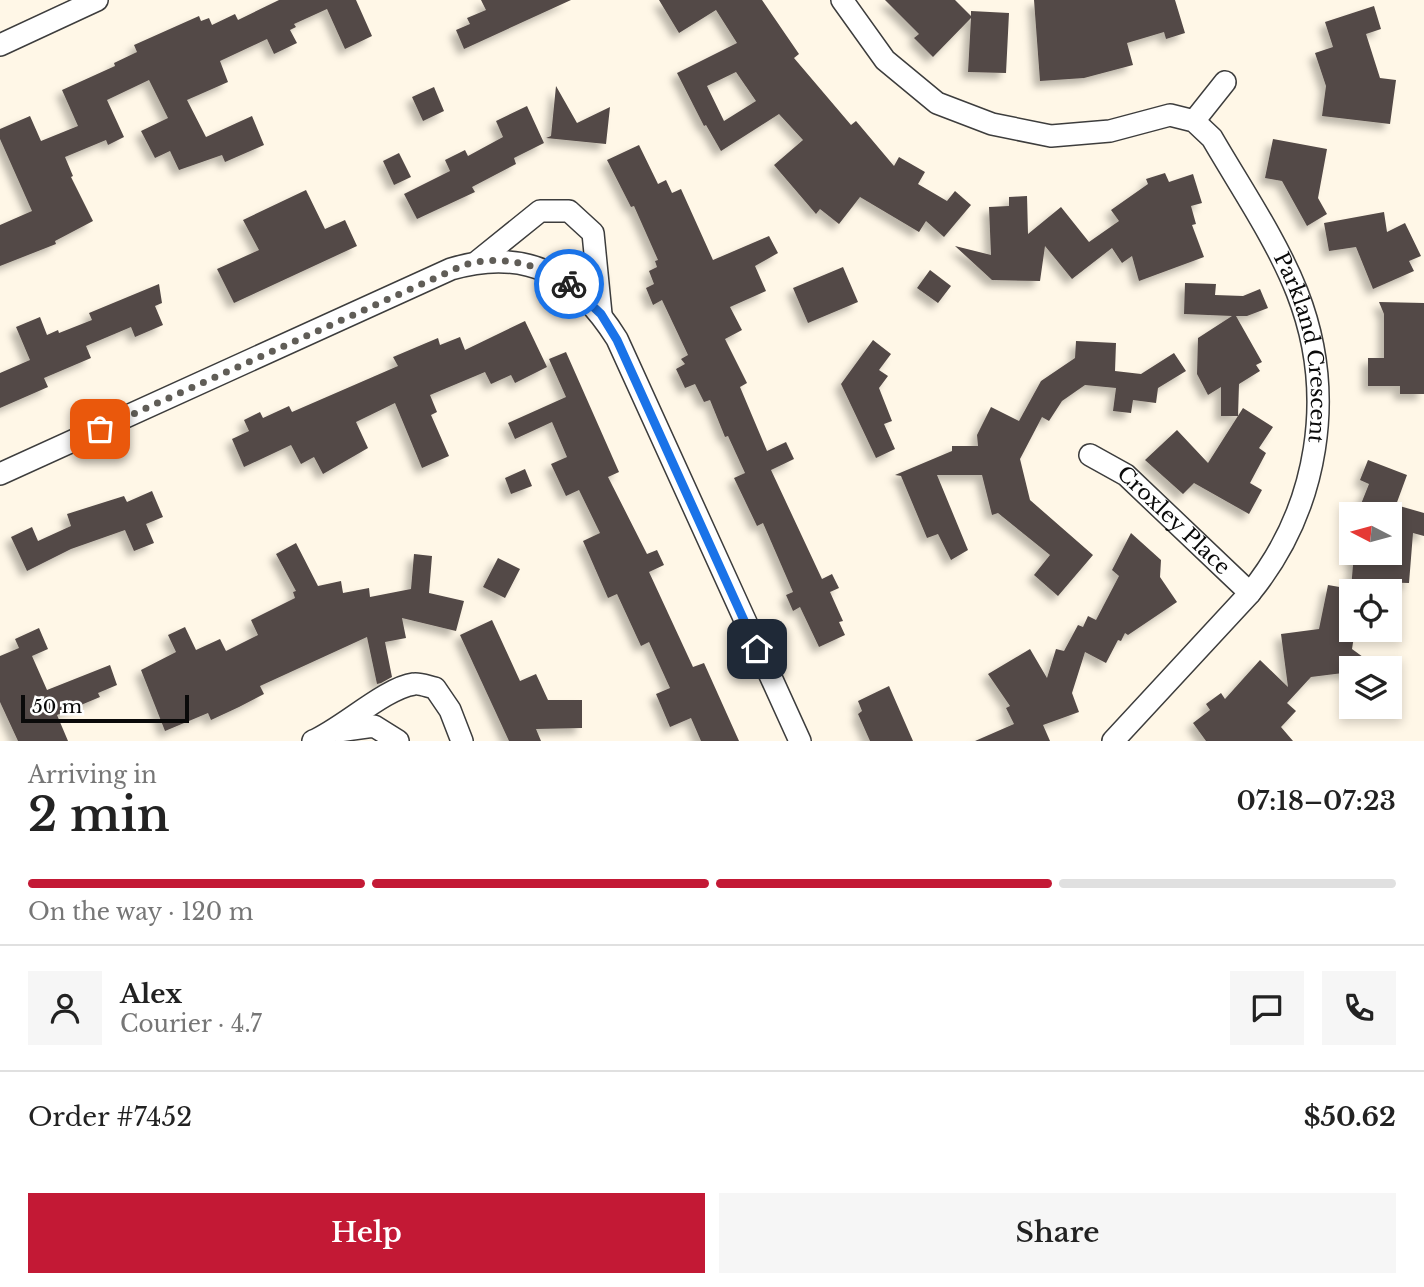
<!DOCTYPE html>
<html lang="en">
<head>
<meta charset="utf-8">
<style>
  body { margin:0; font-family:"Libre Baskerville",serif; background:#f6f6f6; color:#222; height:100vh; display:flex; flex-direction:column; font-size:26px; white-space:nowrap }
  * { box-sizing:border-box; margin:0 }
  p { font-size:23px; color:#767676 }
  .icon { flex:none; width:38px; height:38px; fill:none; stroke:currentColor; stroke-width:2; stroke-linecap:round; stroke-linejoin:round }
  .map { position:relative; height:741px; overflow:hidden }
  .side { display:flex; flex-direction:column; background:#fff; flex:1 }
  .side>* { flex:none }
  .needle { width:46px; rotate:276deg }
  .tools { position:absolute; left:1339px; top:502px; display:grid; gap:14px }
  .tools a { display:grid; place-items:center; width:63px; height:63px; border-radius:0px; background:#fff; box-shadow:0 4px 10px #0003; font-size:35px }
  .scale { position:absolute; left:21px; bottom:18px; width:168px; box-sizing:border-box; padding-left:7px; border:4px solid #0a0a0a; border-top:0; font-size:19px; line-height:24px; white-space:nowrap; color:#0a0a0a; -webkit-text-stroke:5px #fff; paint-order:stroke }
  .pin { position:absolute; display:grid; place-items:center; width:60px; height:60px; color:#fff; margin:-30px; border-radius:14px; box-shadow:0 4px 10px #0006 }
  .courier { position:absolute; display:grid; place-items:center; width:70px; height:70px; margin:-35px; border:5px solid #1a73e8; border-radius:50%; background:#fff; color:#222; box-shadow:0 2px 9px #0007 }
  .head em { font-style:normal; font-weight:600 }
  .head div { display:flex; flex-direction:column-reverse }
  .head { display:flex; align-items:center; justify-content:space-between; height:119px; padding:0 28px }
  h1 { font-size:46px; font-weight:600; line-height:52px }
  .bar { display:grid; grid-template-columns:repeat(4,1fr); gap:10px 7px; align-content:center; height:84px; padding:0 28px }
  .bar i { height:9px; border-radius:5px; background:#e0e0e0 }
  .bar .current { background:#c31935 }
  .bar p { grid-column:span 4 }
  .line { display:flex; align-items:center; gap:18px; padding:0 28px; border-top:2px solid #e0e0e0 }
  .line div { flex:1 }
  .round { display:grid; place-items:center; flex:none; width:74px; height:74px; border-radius:0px; background:#f6f6f6 }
  .cta { display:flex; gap:14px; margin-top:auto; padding:14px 28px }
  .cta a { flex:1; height:80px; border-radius:0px; background:#c31935; color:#fff; font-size:28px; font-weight:600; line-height:80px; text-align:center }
  .cta a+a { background:#f6f6f6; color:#222 }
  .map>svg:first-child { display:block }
  .building { fill:#534946; fill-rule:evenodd; filter:url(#shadow) }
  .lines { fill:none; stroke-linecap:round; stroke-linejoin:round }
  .street-casing { stroke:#3d3d3d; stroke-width:24 }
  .street { stroke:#fff; stroke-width:21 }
  .done { stroke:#605d57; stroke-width:7; stroke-dasharray:0 12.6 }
  .route { stroke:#1a73e8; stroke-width:9 }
  .labels { text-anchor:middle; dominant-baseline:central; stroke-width:7; stroke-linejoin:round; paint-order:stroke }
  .street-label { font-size:21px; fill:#0a0a0a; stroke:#fff }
</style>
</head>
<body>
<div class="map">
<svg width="1424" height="741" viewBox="0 0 1424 741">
  <defs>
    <filter id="shadow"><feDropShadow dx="-6" dy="6" stdDeviation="3.5" flood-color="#0004"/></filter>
  </defs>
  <rect width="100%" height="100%" fill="#fff7e7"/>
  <path class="building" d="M279 0H356L372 36 345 49 327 9 294 24 296 27 290 30 297 43 274 54 267 39 220 61 228 82 187 100 206 137 252 116 264 145 225 162 222 155 179 170 170 151 155 158 141 131 168 118 149 80 107 100 124 137 108 145 106 140 65 157 73 176 71 177 93 221 55 241 56 244 0 266V225L32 211 0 139V129L30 116 41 141 78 126 62 90 115 66 114 63 137 52 134 45 199 16 201 21 209 18 212 25 235 14 238 20Z
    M481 0H571L464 49 456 30 470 24 467 18 486 10Z
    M659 0H762L799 54 794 58 851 125 856 121 894 166 899 157 925 172 918 184 947 201 955 191 971 205 944 237 926 221 919 232 860 197 839 224 820 209 816 214 774 165 803 140 779 114 721 151 706 125 704 126 677 73 737 43 716 10 679 33ZM736 72 756 101 724 121 707 86Z
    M885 0H955L971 16V11L1009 13 1006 73 968 72 971 18 933 57 914 38 919 34Z
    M1034 0H1175L1185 33 1166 39 1164 32 1127 43 1133 65 1084 78 1040 81Z
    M1374 6 1381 29 1366 34 1380 78 1396 80 1390 124 1322 116 1326 86 1315 53 1333 47 1325 22Z
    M556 86 577 123 610 107 606 144 546 138 551 136Z
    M434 87 444 111 423 121 412 97Z
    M527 106 544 143 514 158 516 164 472 187 475 192 417 219 404 194 450 171 445 160 465 150 468 156 503 137 496 121Z
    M1273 139 1327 149 1318 198 1327 214 1307 226 1282 181 1265 178Z
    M639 145 658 184 666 180 672 193 681 189 713 260 769 236 778 253 755 266 766 291 730 307 742 330 725 339 747 383 740 387 767 451 786 442 794 459 771 470 822 579 832 574 839 588 830 592 843 621 839 622 845 635 819 647 800 607 793 611 786 595 793 592 763 523 757 526 734 478 745 473 728 436 725 437 710 400 704 402 695 384 685 388 676 369 685 364 681 359 688 355 662 300 653 305 646 288 654 284 649 271 657 267 655 261 658 260 634 206 631 207 607 160Z
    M399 153 411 177 394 185 383 161Z
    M1165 173 1169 182 1193 174 1202 203 1191 206 1196 224 1192 225 1204 257 1139 281 1132 256 1122 263 1112 248 1072 279 1045 246 1040 281 992 280 955 246 991 255 989 207 1009 206V197L1027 196 1028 234 1061 207 1089 242 1119 221 1111 210 1148 184 1146 179Z
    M306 190 325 229 345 220 357 246 234 303 217 269 259 250 243 220Z
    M1384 212 1387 232 1405 223 1421 256 1409 261 1414 271 1373 289 1356 247 1329 251 1324 223Z
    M843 267 858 302 808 323 793 288Z
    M930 270 951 286 938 303 917 288Z
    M1185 283 1216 284 1215 295 1243 296 1260 289 1268 308 1247 316H1236L1262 362 1256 365 1260 371 1239 384 1238 416H1221V387L1208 395 1197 374 1198 338 1232 316 1184 314Z
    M159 284 162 303 155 306 163 325 135 337 131 327 86 346 91 358 44 378 48 387 0 408V373L30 360 16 327 40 317 47 335 58 330 59 333 92 320 89 313Z
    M1379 302 1424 303V394H1400V386H1368V358H1384V314Z
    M525 321 547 367 515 383 511 375 491 384 485 372 430 395 437 412 431 415 449 456 422 468 395 403 356 422 368 448 323 474 314 457 301 464 291 445 244 467 232 439 249 431 244 420 260 412 263 418 289 406 292 412 398 366 393 357 438 338 440 345 460 337 465 350Z
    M873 340 891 354 879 370 888 376 879 388 892 421 884 424 895 449 876 458 841 384Z
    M1076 341 1116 343 1115 371 1141 374 1174 353 1186 371 1158 388 1156 403 1133 400 1131 413 1113 411 1116 388 1085 385 1062 401 1049 421 1042 417 1020 459 1030 500 1093 555 1058 596 1034 575 1050 555 998 513 992 515 982 475H937L968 550 951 560 938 534 927 538 901 476 895 475 952 451V446H978L977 435 991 407 1019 421 1041 381 1075 358Z
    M566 352 619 472 608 477 647 554 657 550 664 565 649 572 693 667 704 663 739 741H701L691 718 670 727 656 694 670 688 649 642 641 646 617 594 608 598 583 541 600 533 579 490 566 496 551 464 567 457 552 422 515 439 508 423 566 397 549 359Z
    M1243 408 1273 427 1259 448 1266 453 1250 483 1262 490 1249 514 1194 483 1183 494 1145 460 1177 430 1208 463Z
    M1368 460 1407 475 1396 505 1424 513V536L1413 533 1409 583 1370 582 1369 592H1351V630H1355L1352 649 1378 668H1351V672L1311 677 1287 703 1296 711 1281 727 1293 741H1206L1193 723 1210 710 1206 704 1221 693 1225 699 1260 660 1288 687 1281 634 1319 629 1328 585 1351 589 1354 553H1390V514L1361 504 1369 484 1360 480Z
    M525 469 532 486 511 494 505 478Z
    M152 491 163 517 146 524 154 543 134 551 125 530 71 549 27 571 11 537 32 527 38 541 71 526 67 514 124 496 127 502Z
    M1131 533 1161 560 1160 577 1177 602 1128 635 1125 633 1121 641 1118 640 1106 663 1085 652 1072 693 1079 712 1043 725 1050 741H975L1014 724 1006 708 1010 706 988 674 1030 649 1047 678 1056 649 1064 651 1078 625 1083 627 1088 616 1096 620 1119 576 1112 570Z
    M296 543 318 586 341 581 343 593 369 588 370 597 411 589 414 554 432 556 429 593 464 601 456 631 402 618 406 638 385 642 392 677 381 683 377 684 367 637 260 686 264 694 239 707 211 720 208 713 165 731 141 670 176 652 168 635 185 627 196 650 220 639 226 651 258 635 251 620 295 598 293 592 296 591 276 554Z
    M498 558 520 569 505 598 483 587Z
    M492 620 520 681 536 674 548 700H582V728L536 729 541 741H509L460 635Z
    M39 628 48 649 32 656 47 690 110 665 117 685 98 693 100 697 57 715 68 741H18L0 702V656L19 648 15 639Z
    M889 686 913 741H870L858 714 862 711 858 701Z"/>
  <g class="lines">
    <defs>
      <g id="street">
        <path id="s1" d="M842 0 885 60 937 103 992 124 1051 136 1110 131 1170 115 1194 121 1212 138C1241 188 1276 239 1297 292 1337 394 1319 508 1250 593L1113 741"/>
        <path d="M0 45 97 0"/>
        <path d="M1194 121 1225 82"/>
        <path d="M478 261 540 211H569L593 233 601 314"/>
        <path id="s2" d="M1090 455 1126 475 1250 593"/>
        <path d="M0 474 451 269C526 247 577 275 617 339L800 741"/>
        <path d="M339 731 374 726 398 741"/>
        <path d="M313 741C343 728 385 688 414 684 420 683 429 687 435 688L450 710 462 741"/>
      </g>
    </defs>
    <use href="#street" class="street-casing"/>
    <use href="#street" class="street"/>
  </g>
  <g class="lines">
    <path class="done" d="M100 429 464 265C501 254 538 264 569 284"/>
    <path class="route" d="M569 284 601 314 617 340 757 649"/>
  </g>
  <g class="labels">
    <g class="street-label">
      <text stroke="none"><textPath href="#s1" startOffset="663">Parkland Crescent</textPath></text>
      <text stroke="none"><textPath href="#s2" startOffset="107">Croxley Place</textPath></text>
    </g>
  </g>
</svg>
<div class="tools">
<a><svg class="needle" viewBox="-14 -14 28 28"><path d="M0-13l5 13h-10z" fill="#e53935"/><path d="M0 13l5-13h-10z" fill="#767676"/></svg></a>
<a><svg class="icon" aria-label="locate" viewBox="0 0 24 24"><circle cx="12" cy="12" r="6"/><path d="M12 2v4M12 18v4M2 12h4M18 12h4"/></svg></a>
<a><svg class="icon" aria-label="layers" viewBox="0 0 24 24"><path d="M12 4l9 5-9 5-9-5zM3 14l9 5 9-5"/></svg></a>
</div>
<div class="scale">50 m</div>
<div class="pin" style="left:100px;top:429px;background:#ea580c"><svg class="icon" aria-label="bag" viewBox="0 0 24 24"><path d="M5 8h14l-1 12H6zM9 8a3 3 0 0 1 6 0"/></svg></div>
<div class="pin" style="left:757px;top:649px;background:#1f2937"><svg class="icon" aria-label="home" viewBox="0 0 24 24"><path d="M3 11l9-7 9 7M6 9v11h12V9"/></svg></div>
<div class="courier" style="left:569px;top:284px"><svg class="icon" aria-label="bike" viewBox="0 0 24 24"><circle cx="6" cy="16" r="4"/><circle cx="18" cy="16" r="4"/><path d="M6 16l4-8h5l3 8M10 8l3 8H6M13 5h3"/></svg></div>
</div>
<section class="side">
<div class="head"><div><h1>2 min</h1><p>Arriving in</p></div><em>07:18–07:23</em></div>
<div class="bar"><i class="current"></i><i class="current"></i><i class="current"></i><i></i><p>On the way · 120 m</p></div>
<div class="line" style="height:126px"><a class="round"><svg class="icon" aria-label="person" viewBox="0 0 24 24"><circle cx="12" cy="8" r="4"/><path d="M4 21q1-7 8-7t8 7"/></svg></a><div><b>Alex</b><p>Courier · 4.7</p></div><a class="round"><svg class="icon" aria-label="chat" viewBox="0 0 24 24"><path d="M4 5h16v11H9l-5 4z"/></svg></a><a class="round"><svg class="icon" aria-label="phone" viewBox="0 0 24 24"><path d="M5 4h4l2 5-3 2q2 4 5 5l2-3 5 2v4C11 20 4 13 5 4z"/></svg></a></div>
<div class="line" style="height:91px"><div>Order #7452</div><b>$50.62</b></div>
<div class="cta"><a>Help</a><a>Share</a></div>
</section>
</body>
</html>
